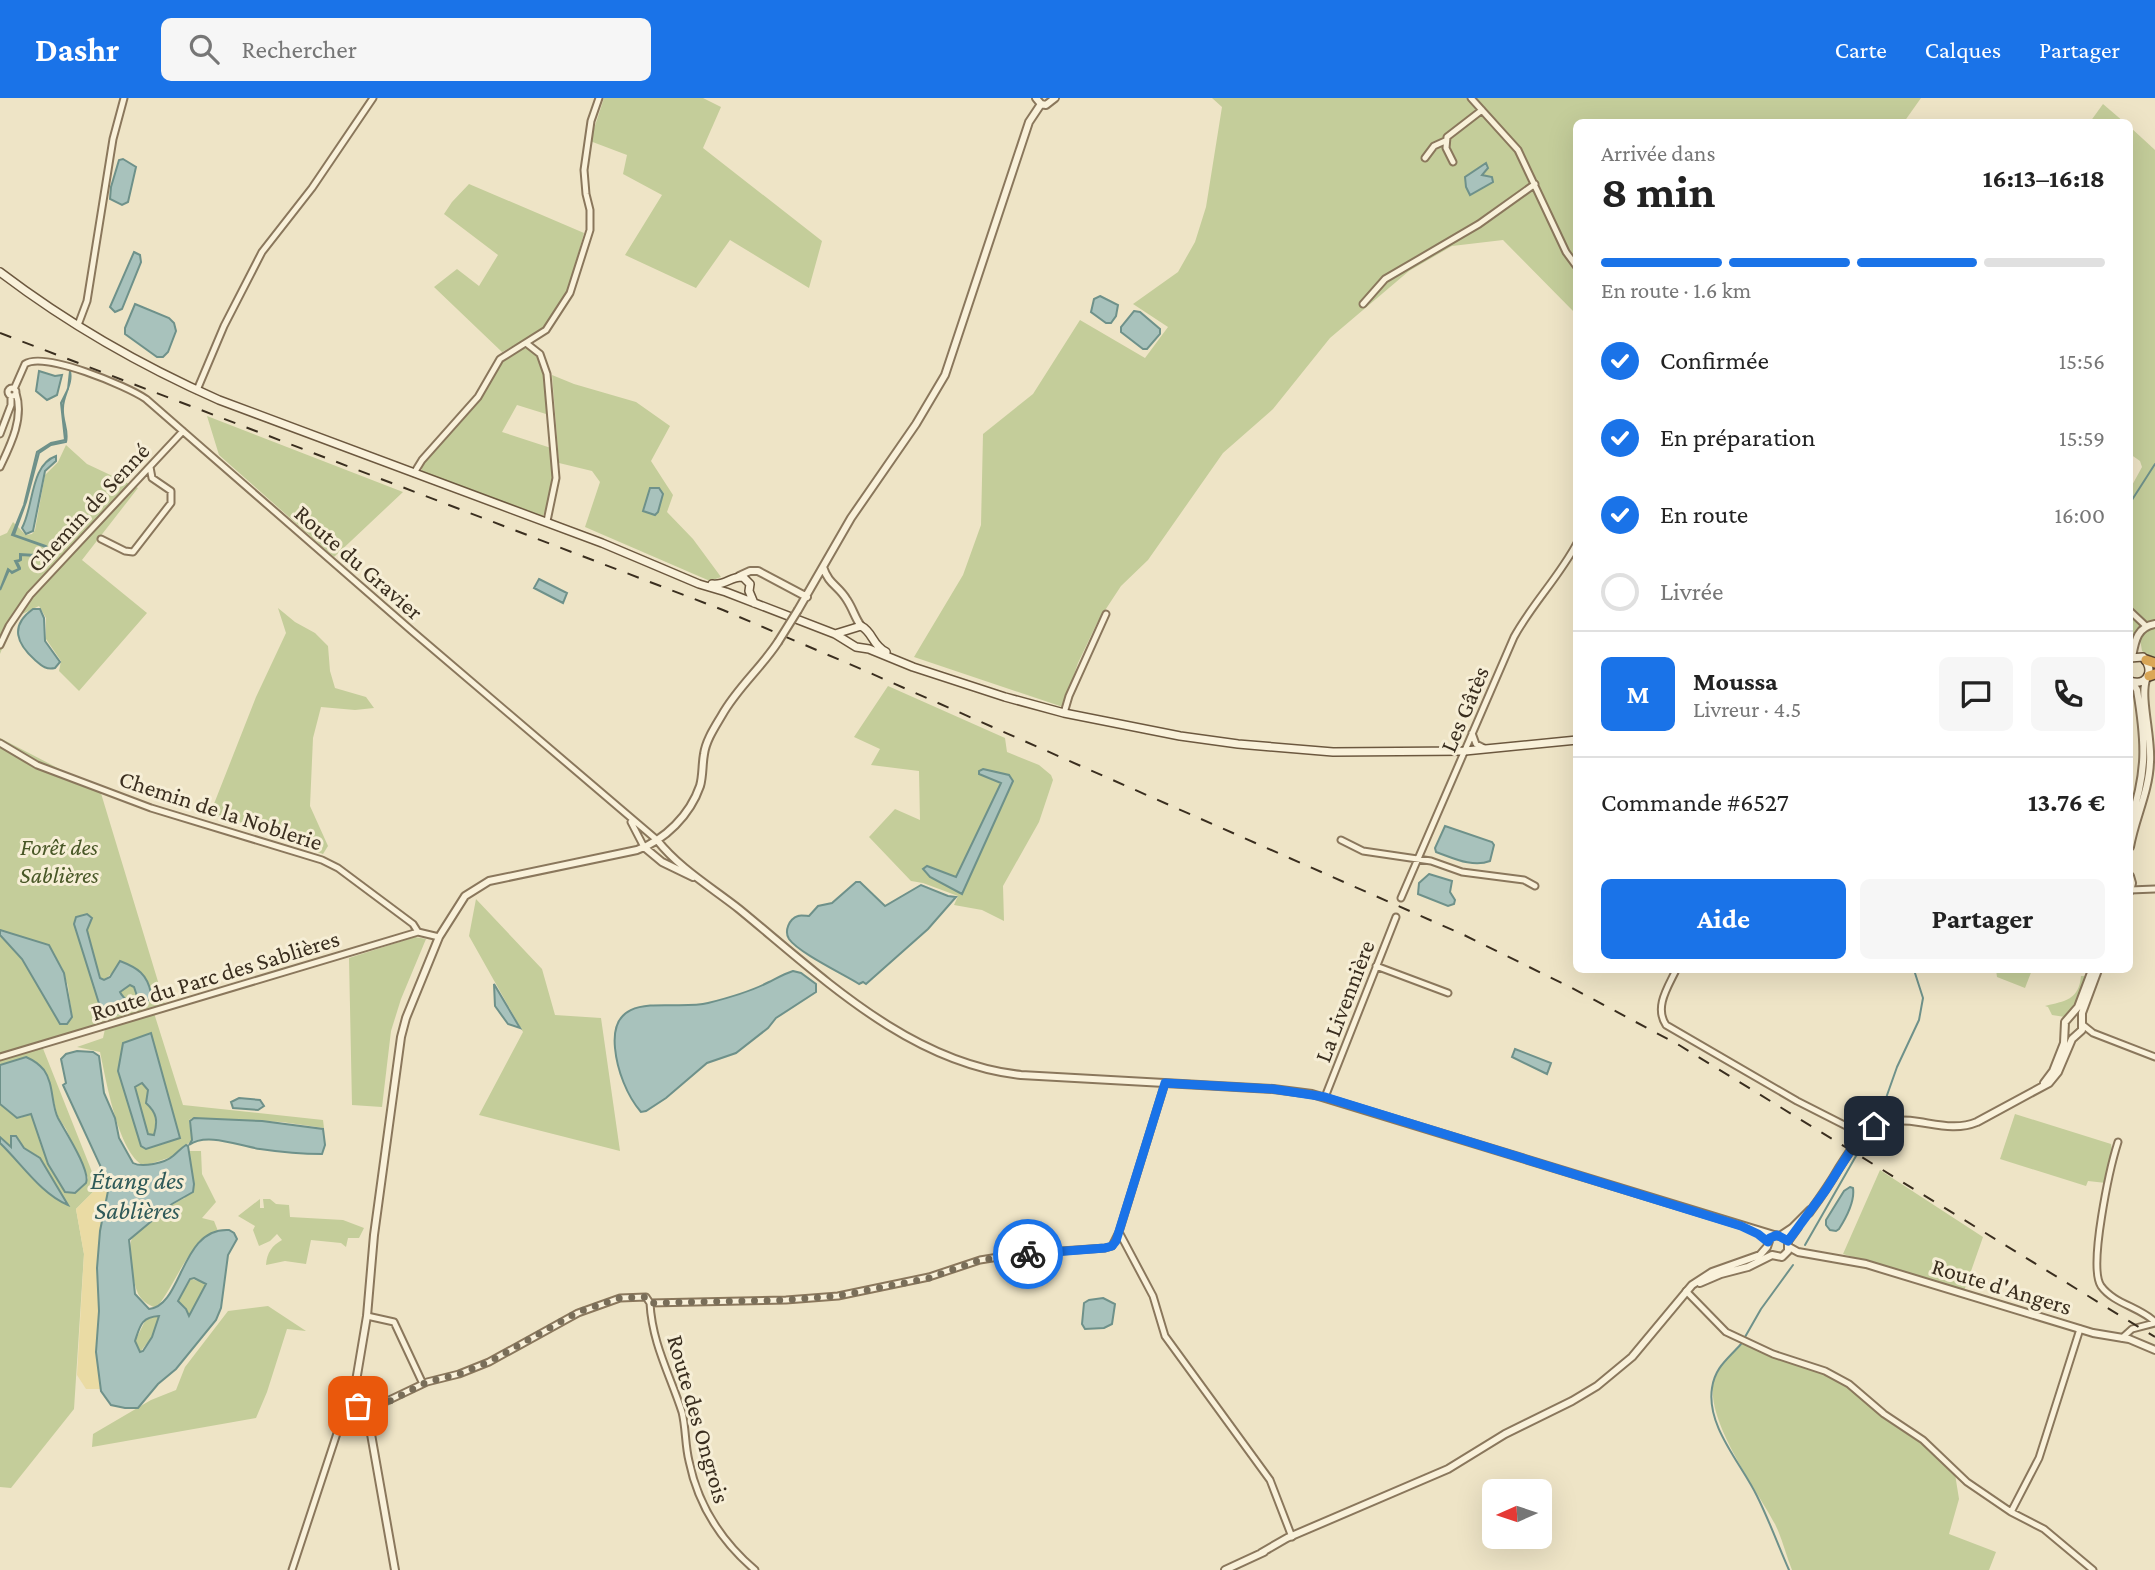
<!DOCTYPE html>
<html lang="fr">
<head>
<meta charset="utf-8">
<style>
  body { margin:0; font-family:"Crimson Pro",serif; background:#f6f6f6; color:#222; height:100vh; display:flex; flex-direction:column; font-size:26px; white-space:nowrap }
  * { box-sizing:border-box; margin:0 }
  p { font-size:23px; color:#767676 }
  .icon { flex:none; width:38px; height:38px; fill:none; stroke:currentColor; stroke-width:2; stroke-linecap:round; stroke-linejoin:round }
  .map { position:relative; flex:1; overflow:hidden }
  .details { position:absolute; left:1573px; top:21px; width:560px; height:854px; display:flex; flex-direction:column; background:#fff; border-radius:10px; box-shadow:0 7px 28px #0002 }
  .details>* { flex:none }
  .needle { width:46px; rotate:267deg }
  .tools { position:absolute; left:1482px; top:1381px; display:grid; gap:14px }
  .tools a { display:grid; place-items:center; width:70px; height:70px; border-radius:10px; background:#fff; box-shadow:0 7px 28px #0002; font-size:35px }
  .pin { position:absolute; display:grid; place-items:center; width:60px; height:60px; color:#fff; margin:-30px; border-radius:14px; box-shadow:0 4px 10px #0006 }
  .courier { position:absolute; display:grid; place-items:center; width:70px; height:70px; margin:-35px; border:5px solid #1a73e8; border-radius:50%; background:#fff; color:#222; box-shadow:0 2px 9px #0007 }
  .overview em { font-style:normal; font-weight:700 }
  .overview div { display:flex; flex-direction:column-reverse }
  .overview { display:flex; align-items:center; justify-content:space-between; height:119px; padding:0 28px }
  h1 { font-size:46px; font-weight:700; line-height:52px }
  .bar { display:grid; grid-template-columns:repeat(4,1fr); gap:10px 7px; align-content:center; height:84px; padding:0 28px }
  .bar i { height:9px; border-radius:5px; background:#e0e0e0 }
  .bar .active { background:#1a73e8 }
  .bar p { grid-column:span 4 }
  .line { display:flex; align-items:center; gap:18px; padding:0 28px; border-top:2px solid #e0e0e0 }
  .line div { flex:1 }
  .round { display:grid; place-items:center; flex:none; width:74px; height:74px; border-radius:10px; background:#f6f6f6 }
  ol { padding:0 28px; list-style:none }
  li { display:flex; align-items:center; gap:21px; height:77px }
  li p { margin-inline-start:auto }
  li .icon { padding:7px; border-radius:50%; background:#1a73e8; color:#fff; stroke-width:4 }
  li:last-child { color:#767676 }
  li i { width:38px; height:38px; border:4px solid #e0e0e0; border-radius:50% }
  .cta { display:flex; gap:14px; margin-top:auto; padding:14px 28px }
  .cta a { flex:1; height:80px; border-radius:10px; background:#1a73e8; color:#fff; font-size:28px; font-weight:700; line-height:80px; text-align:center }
  .cta a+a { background:#f6f6f6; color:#222 }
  header { display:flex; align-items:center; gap:42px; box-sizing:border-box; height:98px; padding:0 35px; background:#1a73e8; color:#fff }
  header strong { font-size:33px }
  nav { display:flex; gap:38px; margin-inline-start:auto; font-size:24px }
  .search { width:490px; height:63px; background:#f6f6f6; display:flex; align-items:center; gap:18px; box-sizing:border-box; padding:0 24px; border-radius:10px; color:#767676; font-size:26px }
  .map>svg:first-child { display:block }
  .green { fill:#c4cd9a; fill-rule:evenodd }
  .sand { fill:#eadba4 }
  .water { fill:#a8c2bc; stroke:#6e918a; stroke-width:2; fill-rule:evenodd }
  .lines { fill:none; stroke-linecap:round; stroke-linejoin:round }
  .stream { stroke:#6e918a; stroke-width:2 }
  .minor-casing { stroke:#8a775c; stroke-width:9 }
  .tertiary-casing { stroke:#8a775c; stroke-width:10 }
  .secondary-casing { stroke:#6c583f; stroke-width:10 }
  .motorway-casing { stroke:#584430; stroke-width:12 }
  .minor { stroke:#f9f1da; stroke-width:5 }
  .tertiary { stroke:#f9f1da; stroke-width:6 }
  .secondary { stroke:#f9f1da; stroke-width:7 }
  .motorway { stroke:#dda958; stroke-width:9 }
  .rail { stroke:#3a2e1f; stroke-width:2; stroke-dasharray:12 12; stroke-linecap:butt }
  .tertiary-bridge-casing { stroke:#8a775c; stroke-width:10; stroke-linecap:butt }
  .tertiary-bridge { stroke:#f9f1da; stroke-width:6 }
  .done { stroke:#796e59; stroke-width:7; stroke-dasharray:0 12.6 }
  .route { stroke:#1a73e8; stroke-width:9 }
  .labels { text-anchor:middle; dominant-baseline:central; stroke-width:6; stroke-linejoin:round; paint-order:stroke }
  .street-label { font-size:24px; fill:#3a2e1f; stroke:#f6eed6 }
  .park-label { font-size:24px; font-style:italic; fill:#485726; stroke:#f6eed6 }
  .water-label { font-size:26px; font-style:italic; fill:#2f5a59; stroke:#f6eed6 }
</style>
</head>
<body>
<header>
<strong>Dashr</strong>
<div class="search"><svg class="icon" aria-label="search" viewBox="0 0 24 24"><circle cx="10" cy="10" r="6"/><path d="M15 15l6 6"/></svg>Rechercher</div>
<nav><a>Carte</a><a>Calques</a><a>Partager</a></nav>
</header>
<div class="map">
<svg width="2155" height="1472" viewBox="0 0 2155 1472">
  <rect width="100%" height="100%" fill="#eee4c6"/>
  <path class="green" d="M604 0H703L721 9 703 50 822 143 809 190 730 142 696 190 625 157 662 97 623 76 627 57 590 43Z
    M1212 0H1921L1904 24H1577V213L1575 215 1503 142 1452 148 1409 173 1330 240 1273 311 1223 355 1148 462 1121 488 1098 523 1078 565 1063 609 914 559 963 477 981 427 983 336 1033 296 1080 222 1145 260 1168 229 1133 206 1178 174 1195 144 1206 109 1222 9Z
    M2103 6 2124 24H2090Z
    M2130 29 2155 52V524L2149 523 2139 528 2130 554V391L2142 369 2140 363 2130 356Z
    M469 86 584 135 567 195 543 232 502 254 434 189 457 171 479 188 498 157 444 116 452 104Z
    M527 250C550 263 546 294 546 316L517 307 502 334 551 350 554 390 543 418 422 373V366L485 295 502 263 519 251Z
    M552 277 574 286 636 304 670 328 651 363 673 397 667 414 693 441 721 479 710 483 585 429 600 384 592 373 559 365Z
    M207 318 403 394 334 459 219 357Z
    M66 347 87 366 138 390 82 462 147 515 79 593 59 573 61 563 46 541V520L39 508 14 520 0 556V438L7 435 13 424 26 437 32 436 35 432 45 377 58 364Z
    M278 510 295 524 315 535 328 548 330 573 335 590 366 599 374 610 355 612 321 609 313 640 310 708 328 748 323 756 210 716 256 599 286 535Z
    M2155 530V562L2142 553 2140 541 2144 533Z
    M888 588 1005 640 1007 654 1039 667 1051 677 1053 682 1039 724 1003 788 1004 823 982 812 954 807 958 798 923 785 911 783 869 739 895 711 920 722 919 673 871 667 880 651 854 639Z
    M0 640 100 692 166 910 42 948 98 1089 76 1111 84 1156 74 1311 11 1390 0 1389V1045L56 1101 68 1107 40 1059 24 1050 15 1038 11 1040 10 1049 0 1039V1006L20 1020 31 1016 48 1066 65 1094C76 1098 85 1089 88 1080L66 1031 58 1019 47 978 43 971 26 959 0 967V837L22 861 60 926H67L72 919 68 888 62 870 49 848 0 832ZM85 816 91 818 92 821 87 832 100 880 104 882 112 875 144 877 151 895 147 906 140 907 134 889 130 887 120 894C124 901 132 903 125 913L110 918 102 915 74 826 75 820Z
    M476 801 542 871 555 917 601 920 620 1053 479 1017 523 934 469 838Z
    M415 839 426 841 401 901 391 933 382 1009 352 1007 349 860Z
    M1996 872H2032L2025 890 1997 879Z
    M2081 878H2084C2086 893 2076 909 2065 919L2052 917 2048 909 2045 908C2065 903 2079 902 2081 878Z
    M154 915 183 1007 323 1022 324 1030 282 1024 192 1020 189 1022 192 1042 174 1058 144 1068C118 1055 106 981 100 954L77 949 103 940 105 931ZM151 936 180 1039 141 1048 123 945Z
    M142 985C154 998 158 1021 154 1037L148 1036 135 989Z
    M2015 1016 2111 1046 2112 1052 2106 1085 2088 1083 2086 1088 2000 1061Z
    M187 1053H201L202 1076 216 1104 202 1120 214 1123 218 1133C187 1144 177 1186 156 1210 148 1207 140 1202 137 1193 133 1182 126 1148 133 1139 143 1124 169 1108 185 1100L190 1068Z
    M1880 1072 1983 1139 1964 1193 1843 1156Z
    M260 1101V1110H264L263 1101H270L276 1106 289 1107 290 1119 343 1122 364 1130 359 1140H348L346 1149 341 1145 311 1142 306 1166 285 1163 266 1167C267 1154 272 1148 282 1142L277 1136 270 1143 259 1148 253 1132 255 1128 238 1118Z
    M191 1181 206 1185 189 1218 186 1210 178 1203Z
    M268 1208 306 1233 287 1231 267 1294 256 1320 92 1349 93 1336 151 1302 176 1292 185 1269 228 1213Z
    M159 1218 152 1239 140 1254 135 1243 147 1219Z
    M1743 1245 1776 1260 1811 1270 1847 1288 1874 1312 1922 1343 1955 1376 1959 1401 1949 1436 1996 1454 1989 1472H1792C1786 1457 1782 1440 1775 1426 1757 1392 1704 1321 1714 1283 1719 1267 1732 1256 1743 1245Z"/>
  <path class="sand" d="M107 1086 110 1110 101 1291H86L77 1277 84 1156 76 1111 98 1089Z"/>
  <path class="water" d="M123 61 136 69 128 104 122 107 110 101 111 89 119 62Z
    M1486 65 1488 70 1482 77 1492 79 1493 84 1470 97 1466 89 1465 79Z
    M134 154 140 157 141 164 122 211 115 214 110 209Z
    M1100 198 1118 207 1116 218 1111 225H1106L1091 214 1094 201Z
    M135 206 169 220 174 225 176 233 168 254 163 259H157L125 236V230Z
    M1134 213 1140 214 1160 231V236L1147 251H1143L1121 234V229Z
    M39 273 55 278 62 277 57 297 47 302 36 293Z
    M70 273C73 286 63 297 63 310 62 323 69 332 66 344L51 347 39 355 26 404 14 437 46 448 47 450 45 451 46 453 44 455 38 453 36 458 21 457V462L17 464 20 470V471L12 475 9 472 0 492 8 471 12 474 19 471 15 463 20 462V456L36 457 38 452 45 453 44 451 46 449 12 437 24 407 37 354 51 345 65 342 61 305 68 291Z
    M56 358V363L45 373 33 433 26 436 22 430C34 408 30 367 56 358Z
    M650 390H659L663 396 658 414 655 417 643 413Z
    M539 481 567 495 563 505 534 490Z
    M33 511H40L44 520 45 543 60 564 55 570C46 572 42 568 35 562 17 546 9 528 33 511Z
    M983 671 1009 677 1013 683 962 796 930 779 923 771 927 768 956 779 1001 685 979 676V673Z
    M1445 728 1492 744 1494 747 1490 763C1473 770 1453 760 1436 754L1435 750Z
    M1429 776 1452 783 1450 794 1455 802 1454 806 1448 808 1418 796 1419 785Z
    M856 784H860L885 808 921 787 948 798 956 799 928 831 866 886 863 884 859 886C843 876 799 855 789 841 784 833 789 821 798 818 800 817 807 818 809 818L818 808 832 805Z
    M87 816 92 820 87 832 100 880 104 882 110 879 120 863C138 870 147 876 151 895L146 907H140L134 889 130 887 120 894C123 901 132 903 125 913L110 918 102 915 74 826 76 819Z
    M0 832 49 847 64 875 72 919 67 926H60L22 861 0 837Z
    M793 873 801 875 816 886V894L776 920 768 930 736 955 707 965 666 1000 646 1013 641 1014C627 998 617 972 615 950 609 889 672 914 708 905 728 900 750 894 769 884 777 880 784 876 793 873Z
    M494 886 520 930 508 926 495 908Z
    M151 935 180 1040 146 1051 141 1048 118 973 123 945ZM142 985 148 992 146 1005C157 1015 158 1023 154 1037L148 1036 135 989Z
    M1515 951 1551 965 1547 976 1512 959Z
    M77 953 93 954 99 958 104 995 115 1020 119 1040 133 1065C142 1070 165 1065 173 1058 178 1054 181 1050 186 1047L188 1048 194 1086 193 1094 172 1106 129 1142 135 1196 149 1211C183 1208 180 1129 229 1132L234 1135 237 1141 228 1157 221 1210 216 1222 176 1271 158 1286 138 1310H125L111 1307 101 1293 96 1254 99 1213 97 1170 100 1133 108 1093 100 1067 63 987 66 985 61 961 66 956ZM194 1180 206 1186 189 1218 186 1211 178 1203 190 1181ZM159 1218 152 1239 143 1253 140 1254 135 1243C140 1228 141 1219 159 1218Z
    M26 959C33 962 39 966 44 972 54 986 51 1006 58 1020 65 1033 91 1073 86 1085L75 1095 65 1094 48 1066 31 1016 17 1020 0 1006V967Z
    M239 1000 260 1002 264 1008 258 1012 233 1010 231 1004Z
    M194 1020 262 1023 323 1031 325 1047 322 1056C301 1056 280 1054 260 1051 239 1048 207 1034 189 1047L192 1042 190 1023Z
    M11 1038H16L24 1050 40 1060 68 1107C41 1096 21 1065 0 1045V1039L11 1049Z
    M1850 1089 1853 1090C1855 1103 1846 1120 1839 1131L1836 1133 1830 1132 1826 1127V1122L1844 1093Z
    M1103 1200 1115 1206 1112 1226 1104 1230 1085 1231 1082 1226 1084 1205 1089 1202Z"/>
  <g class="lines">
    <path class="stream" d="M2130 405 2155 366
      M1880 1017 1897 969 1919 922 1923 900 1914 872
      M1805 1147 1856 1058C1864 1049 1874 1045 1880 1034
      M1745 1239 1761 1211 1793 1167
      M1741 1246C1728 1261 1715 1269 1712 1290 1706 1328 1741 1365 1757 1398 1769 1422 1778 1447 1789 1472"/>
    <defs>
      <path id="minor" d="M1471 0 1518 52 1566 154 1577 169
        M1425 60 1434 48 1445 43
        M1453 64 1446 50 1447 39 1482 12
        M1363 206 1385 181 1479 126 1535 86
        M78 227 87 203 113 41 124 0
        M526 245 540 256 547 276 556 380 547 423
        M8 294a4 4 0 1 1 8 0a4 4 0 1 1-8 0Z
        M14 291 25 266C44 253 127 288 146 301L412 533 657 742
        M197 292 224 228 262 154 312 90 373 0
        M0 336 11 307V298
        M0 369C11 346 24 320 16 295
        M414 375 422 362 478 299 500 261 546 232 570 195 590 132V112L586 96 584 72 591 23 599 0
        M101 441 125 453 133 454 171 405V393L152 380 150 369
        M2130 513 2146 528
        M0 547 9 528 30 497 183 333
        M1064 615 1069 598 1106 516
        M1472 635 1476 646 1484 650
        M0 645 37 667 151 710 322 762 338 770 413 826 418 834
        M631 724 644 749
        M1341 742 1363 753 1431 763 1462 774 1524 782 1535 788
        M2130 792 2155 791
        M1401 800 1514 539C1532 506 1559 479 1577 445
        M1376 868 1448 895
        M1676 872C1668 889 1654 909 1666 927L1797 1003 1862 1036
        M2083 927 2093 935 2155 959
        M0 959 418 834 439 839
        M1165 985 1119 1134 1153 1198 1165 1238 1270 1382 1292 1439
        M1325 999 1396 819
        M2118 1044C2110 1069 2088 1169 2101 1188 2114 1206 2140 1209 2155 1224
        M1686 1193 1726 1234 1773 1256 1825 1273 1849 1286 1884 1316 1923 1342 1967 1384 2011 1414
        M650 1205C652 1245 670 1277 682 1314 686 1330 685 1347 689 1363 698 1407 721 1443 755 1472
        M367 1218 394 1224 423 1286
        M2080 1231 2039 1360 2011 1414 2044 1431 2093 1472
        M2122 1240 2132 1231 2155 1225
        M364 1314 427 1284 459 1276 489 1264 578 1215 620 1200 646 1199 650 1205 786 1202 838 1198 929 1179 980 1162 1017 1156 1105 1150 1112 1148 1119 1134
        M292 1472 344 1314 353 1301"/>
      <path id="tertiary" d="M1036 0 1041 6 1046 7 1055 0
        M823 469C829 487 838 487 847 502 853 511 855 520 861 528
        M739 478 750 473H758L807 499
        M798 512 851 420 916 326 945 277 1029 24 1041 6
        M2132 559C2135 543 2137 529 2155 526
        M2130 725C2147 673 2146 646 2137 592L2133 585
        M657 742C679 770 711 789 739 811 822 879 909 965 1021 977L1273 991 1312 996 1774 1137
        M644 749 662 764 693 779
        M2130 749C2135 720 2149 694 2150 664 2152 640 2140 600 2146 582
        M2130 778 2132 785 2130 793
        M2044 985 2053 973 2064 945 2065 924 2078 909 2092 872
        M1809 1115C1820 1100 1830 1086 1839 1070 1862 1034 1873 1017 1919 1024 1939 1027 1958 1032 1977 1024L2049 985 2058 974 2072 941 2082 932V915L2098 872
        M1788 1143 1798 1129
        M1789 1149 1798 1154 1866 1166 2093 1235 2129 1241 2155 1252
        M1700 1185 1721 1176 1748 1169 1772 1157 1782 1159 1788 1153V1145
        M1261 1455 1287 1440 1448 1371 1505 1336 1572 1303 1597 1288 1632 1259 1692 1187 1712 1174 1760 1157 1767 1149 1770 1140 1774 1137 1780 1138 1792 1130 1810 1112
        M395 1472 371 1336 364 1314 353 1301 367 1218 374 1137 401 939 406 920 439 839 465 798 489 783 637 752C665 742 690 717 700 688 703 678 702 667 704 656 706 642 715 629 722 617 737 590 761 570 778 544
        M1225 1472 1264 1454"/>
      <path id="secondary" d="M0 174C67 225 142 268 219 302L602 445 699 486 726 494 835 536 856 549 869 551 913 569 1005 599 1064 615 1180 638 1238 646 1333 654 1465 653 1577 642
        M712 486C725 488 731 478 743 479L750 486 749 493 754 505
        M835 536 861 528C873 534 872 547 886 554
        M2130 560 2143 559C2155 571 2148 589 2130 583"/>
      <path id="motorway" d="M2146 562 2155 565
        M2149 578 2155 576"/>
    </defs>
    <use href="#minor" class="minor-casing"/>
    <use href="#tertiary" class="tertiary-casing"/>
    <use href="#secondary" class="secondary-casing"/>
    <use href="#motorway" class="motorway-casing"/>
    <use href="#minor" class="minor"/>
    <use href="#tertiary" class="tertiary"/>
    <use href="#secondary" class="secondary"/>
    <use href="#motorway" class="motorway"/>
    <path class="rail" d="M0 235 723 512 861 571 1464 837 1572 890 1679 947 2155 1239"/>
    <defs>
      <path id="tertiary-bridge" d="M778 544 798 512"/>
    </defs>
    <use href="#tertiary-bridge" class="tertiary-bridge-casing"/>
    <use href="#tertiary-bridge" class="tertiary-bridge"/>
  </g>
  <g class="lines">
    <path class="done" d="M358 1308 363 1314H368L427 1284 459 1276 489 1264 578 1214 620 1200 646 1199 650 1205 786 1202 838 1198 929 1180 980 1162 1028 1156"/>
    <path class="route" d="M1028 1156 1105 1150 1112 1148 1116 1143 1165 985 1273 991 1325 999 1741 1128 1758 1136 1768 1144 1770 1140 1777 1137 1788 1143 1825 1093 1858 1041 1874 1028"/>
  </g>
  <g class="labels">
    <g class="street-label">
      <text transform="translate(88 409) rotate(-47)">Chemin de Senné</text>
      <text transform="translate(359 464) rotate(41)">Route du Gravier</text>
      <text transform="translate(1464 611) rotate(-67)">Les Gâtès</text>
      <text transform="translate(221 712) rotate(18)">Chemin de la Noblerie</text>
      <text transform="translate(215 877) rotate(-17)">Route du Parc des Sablières</text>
      <text transform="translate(1344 903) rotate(-69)">La Livennière</text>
      <text transform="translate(2002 1188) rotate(17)">Route d'Angers</text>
      <text transform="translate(699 1321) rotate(74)">Route des Ongrois</text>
    </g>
    <g class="park-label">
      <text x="59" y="748">Forêt des<tspan x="59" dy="28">Sablières</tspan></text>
    </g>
    <g class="water-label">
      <text x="137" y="1082">Étang des<tspan x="137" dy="30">Sablières</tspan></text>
    </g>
  </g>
</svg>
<div class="tools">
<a><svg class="needle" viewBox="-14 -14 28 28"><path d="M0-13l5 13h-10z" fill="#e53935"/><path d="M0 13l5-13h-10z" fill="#767676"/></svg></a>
</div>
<div class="pin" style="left:358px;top:1308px;background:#ea580c"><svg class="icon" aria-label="bag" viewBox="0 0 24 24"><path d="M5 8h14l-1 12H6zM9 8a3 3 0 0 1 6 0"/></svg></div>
<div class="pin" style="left:1874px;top:1028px;background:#1f2937"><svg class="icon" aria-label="home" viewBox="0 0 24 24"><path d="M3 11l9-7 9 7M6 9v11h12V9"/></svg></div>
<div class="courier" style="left:1028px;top:1156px"><svg class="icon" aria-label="bike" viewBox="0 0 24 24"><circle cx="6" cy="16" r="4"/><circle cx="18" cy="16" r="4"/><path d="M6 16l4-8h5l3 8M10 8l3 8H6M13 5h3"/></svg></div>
<section class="details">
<div class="overview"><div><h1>8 min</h1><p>Arrivée dans</p></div><em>16:13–16:18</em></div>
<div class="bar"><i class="active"></i><i class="active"></i><i class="active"></i><i></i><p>En route · 1.6 km</p></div>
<ol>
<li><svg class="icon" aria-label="check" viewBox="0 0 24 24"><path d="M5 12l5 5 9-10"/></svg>Confirmée<p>15:56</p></li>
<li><svg class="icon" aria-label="check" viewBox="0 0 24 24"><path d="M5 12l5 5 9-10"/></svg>En préparation<p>15:59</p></li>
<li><svg class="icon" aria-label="check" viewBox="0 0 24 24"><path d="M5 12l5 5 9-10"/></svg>En route<p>16:00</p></li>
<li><i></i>Livrée</li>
</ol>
<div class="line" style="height:126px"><b class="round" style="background:#1a73e8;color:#fff">M</b><div><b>Moussa</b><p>Livreur · 4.5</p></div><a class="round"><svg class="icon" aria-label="chat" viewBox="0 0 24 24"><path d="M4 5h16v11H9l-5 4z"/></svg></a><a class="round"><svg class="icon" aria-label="phone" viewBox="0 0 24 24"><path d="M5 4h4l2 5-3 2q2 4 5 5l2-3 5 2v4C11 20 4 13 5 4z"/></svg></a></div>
<div class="line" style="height:91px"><div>Commande #6527</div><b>13.76 €</b></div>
<div class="cta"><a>Aide</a><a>Partager</a></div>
</section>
</div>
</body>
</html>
